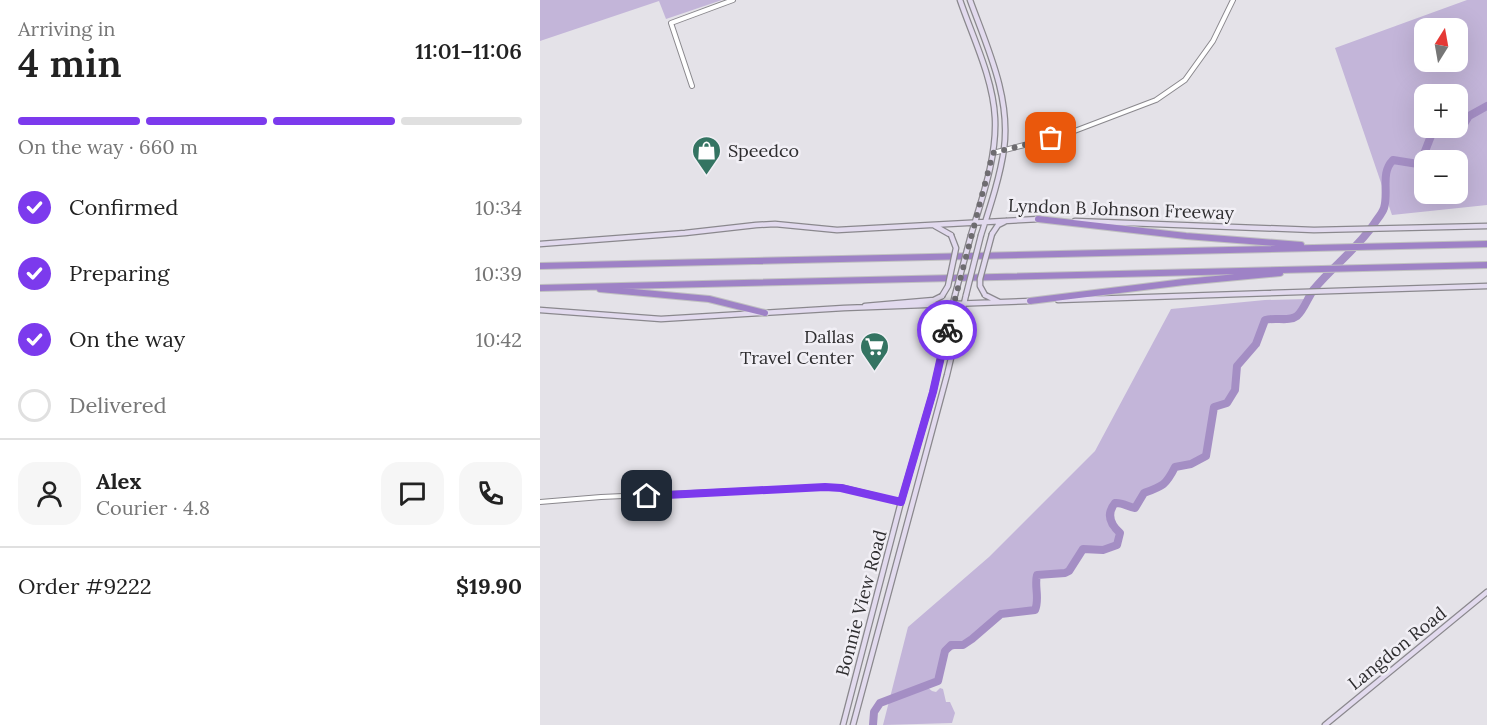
<!DOCTYPE html>
<html lang="en">
<head>
<meta charset="utf-8">
<style>
  body { margin:0; font-family:Lora,serif; background:#f6f6f6; color:#222; height:100vh; display:flex; flex-direction:column; font-size:22px; white-space:nowrap }
  * { box-sizing:border-box; margin:0 }
  p { font-size:20px; color:#767676 }
  .icon { flex:none; width:33px; height:33px; fill:none; stroke:currentColor; stroke-width:2; stroke-linecap:round; stroke-linejoin:round }
  .map { position:relative; flex:1; overflow:hidden }
  .sheet { display:flex; flex-direction:column; background:#fff; width:540px }
  .sheet>* { flex:none }
  .needle { width:39px; rotate:11deg }
  .controls { position:absolute; left:874px; top:18px; display:grid; gap:12px }
  .controls a { display:grid; place-items:center; width:54px; height:54px; border-radius:12px; background:#fff; box-shadow:0 6px 24px #0002; font-size:30px }
  .pin { position:absolute; display:grid; place-items:center; width:51px; height:51px; color:#fff; margin:-26px; border-radius:12px; box-shadow:0 3px 9px #0006 }
  .courier { position:absolute; display:grid; place-items:center; width:60px; height:60px; margin:-30px; border:4px solid #7c3aed; border-radius:50%; background:#fff; color:#222; box-shadow:0 2px 8px #0007 }
  .head em { font-style:normal; font-weight:600 }
  .head div { display:flex; flex-direction:column-reverse }
  .head { display:flex; align-items:center; justify-content:space-between; height:102px; padding:0 18px }
  h1 { font-size:39px; font-weight:600; line-height:45px }
  .bar { display:grid; grid-template-columns:repeat(4,1fr); gap:9px 6px; align-content:center; height:72px; padding:0 18px }
  .bar i { height:8px; border-radius:4px; background:#e0e0e0 }
  .bar .on { background:#7c3aed }
  .bar p { grid-column:span 4 }
  .line { display:flex; align-items:center; gap:15px; padding:0 18px; border-top:2px solid #e0e0e0 }
  .line div { flex:1 }
  .round { display:grid; place-items:center; flex:none; width:63px; height:63px; border-radius:18px; background:#f6f6f6 }
  ol { padding:0 18px; list-style:none }
  li { display:flex; align-items:center; gap:18px; height:66px }
  li p { margin-inline-start:auto }
  li .icon { padding:6px; border-radius:50%; background:#7c3aed; color:#fff; stroke-width:4 }
  li:last-child { color:#767676 }
  li i { width:33px; height:33px; border:3px solid #e0e0e0; border-radius:50% }
  main { display:flex; flex:1; min-height:0 }
  .map>svg:first-child { display:block }
  .green { fill:#c3b5d9; fill-rule:evenodd }
  .lines { fill:none; stroke-linecap:round; stroke-linejoin:round }
  .river { stroke:#a48ec4; stroke-width:8 }
  .street-casing { stroke:#8a888d; stroke-width:6 }
  .secondary-casing { stroke:#8a888d; stroke-width:7 }
  .highway-casing { stroke:#c0c0c1; stroke-width:8 }
  .street { stroke:#fff; stroke-width:4 }
  .secondary { stroke:#e2daee; stroke-width:4.5 }
  .highway { stroke:#9e82c6; stroke-width:6 }
  .secondary-bridge-casing { stroke:#8a888d; stroke-width:7; stroke-linecap:butt }
  .secondary-bridge { stroke:#e2daee; stroke-width:4.5 }
  .done { stroke:#6e6c70; stroke-width:6; stroke-dasharray:0 10.8 }
  .route { stroke:#7c3aed; stroke-width:8 }
  .labels { text-anchor:middle; dominant-baseline:central; stroke-width:5; stroke-linejoin:round; paint-order:stroke }
  .poi-label { font-size:18px; fill:#2e2d2f; stroke:#f1eff5; text-anchor:start }
  .street-label { font-size:18px; fill:#2e2d2f; stroke:#f1eff5 }
</style>
</head>
<body>
<main>
<section class="sheet">
<div class="head"><div><h1>4 min</h1><p>Arriving in</p></div><em>11:01–11:06</em></div>
<div class="bar"><i class="on"></i><i class="on"></i><i class="on"></i><i></i><p>On the way · 660 m</p></div>
<ol>
<li><svg class="icon" aria-label="check" viewBox="0 0 24 24"><path d="M5 12l5 5 9-10"/></svg>Confirmed<p>10:34</p></li>
<li><svg class="icon" aria-label="check" viewBox="0 0 24 24"><path d="M5 12l5 5 9-10"/></svg>Preparing<p>10:39</p></li>
<li><svg class="icon" aria-label="check" viewBox="0 0 24 24"><path d="M5 12l5 5 9-10"/></svg>On the way<p>10:42</p></li>
<li><i></i>Delivered</li>
</ol>
<div class="line" style="height:108px"><a class="round"><svg class="icon" aria-label="person" viewBox="0 0 24 24"><circle cx="12" cy="8" r="4"/><path d="M4 21q1-7 8-7t8 7"/></svg></a><div><b>Alex</b><p>Courier · 4.8</p></div><a class="round"><svg class="icon" aria-label="chat" viewBox="0 0 24 24"><path d="M4 5h16v11H9l-5 4z"/></svg></a><a class="round"><svg class="icon" aria-label="phone" viewBox="0 0 24 24"><path d="M5 4h4l2 5-3 2q2 4 5 5l2-3 5 2v4C11 20 4 13 5 4z"/></svg></a></div>
<div class="line" style="height:78px"><div>Order #9222</div><b>$19.90</b></div>
</section>
<div class="map">
<svg width="947" height="725" viewBox="0 0 947 725">
  <rect width="100%" height="100%" fill="#e4e2e8"/>
  <path class="green" d="M0 0H182L126 19 119 1 0 41Z
    M927 0H947V205L852 215 795 48ZM885 28H918V62H885ZM885 94H918V128H885ZM885 160H918V194H885Z
    M767 299 753 321 744 323 738 321 726 322 718 329 712 349 695 367 694 383 684 406 671 410 666 434 668 445 664 456 650 466H634L624 484 601 492 593 508 586 509 575 504 570 506 566 513 571 529 576 533 575 546 563 551 541 550 523 573 522 577 506 575 493 580 496 606 491 613C483 613 474 612 466 614 453 616 443 634 432 641 423 648 413 648 402 655L399 679 387 687 392 691 396 692 400 688 403 689 406 702H410L415 713 412 723 343 725 368 627 449 557 555 451 631 309 725 300Z"/>
  <g class="lines">
    <path class="river" d="M918 126 924 124 929 116 947 106
      M333 725 334 712 340 703 398 681 405 651 411 645H423L432 639 461 614 495 610C500 599 494 586 497 575L525 573 529 571 543 549 563 550 577 545 580 533C570 524 566 514 575 503 582 502 588 507 595 508L604 493C623 486 626 485 635 467L651 464 666 456 674 407 687 403 695 390 697 366 716 344 725 320C736 317 749 322 757 316 764 310 768 297 774 289 793 266 816 250 834 224 837 219 842 214 844 208 849 192 840 173 853 160L878 164 882 159 894 128"/>
    <defs>
      <path id="street" d="M152 86 131 23 193 0
        M453 153 524 135 616 100 645 80 673 41 693 0
        M0 502 61 497 285 487H301L361 502"/>
      <path id="secondary" d="M420 0C433 38 453 78 455 118 457 157 442 198 431 235
        M430 0C447 47 471 97 464 149 460 177 450 207 441 235
        M535 221 774 230 947 226
        M395 226 411 235
        M452 234 458 225 466 221
        M0 244 145 233 216 225 235 224 297 230 500 219
        M445 295 459 302
        M518 300 947 286
        M325 306 394 300 402 296
        M0 310 121 319 304 308 491 301
        M303 725 361 502 393 392 415 295
        M313 725 407 375 426 295
        M785 725 947 592"/>
      <path id="highway" d="M498 219 646 236 761 245
        M0 266 947 244
        M0 288 947 265
        M60 289 169 299 225 313
        M490 301 644 282 740 273"/>
    </defs>
    <use href="#street" class="street-casing"/>
    <use href="#secondary" class="secondary-casing"/>
    <use href="#highway" class="highway-casing"/>
    <use href="#street" class="street"/>
    <use href="#secondary" class="secondary"/>
    <use href="#highway" class="highway"/>
    <defs>
      <path id="secondary-bridge" d="M415 295 431 235
        M426 295 441 235
        M445 295 440 286V279L452 234
        M402 296 408 286 416 248 411 235"/>
    </defs>
    <use href="#secondary-bridge" class="secondary-bridge-casing"/>
    <use href="#secondary-bridge" class="secondary-bridge"/>
  </g>
  <g class="lines">
    <path class="done" d="M407 330 453 153 511 138"/>
    <path class="route" d="M107 496 285 487 301 488 361 502 393 392 407 330"/>
  </g>
  <defs>
    <symbol id="shop-pin" viewBox="-11 -11 22 30"><path d="M0 17L-7.5 6A9.5 9.5 0 1 1 7.5 6Z" fill="#347462" stroke="#f1eff5"/><path d="M-5-2.5h2.3a2.7 3.5 0 0 1 5.4 0H5L5.5 6h-11ZM-1.5-2.5h3a1.5 2.3 0 0 0-3 0Z" fill="#fff"/></symbol>
    <symbol id="supermarket-pin" viewBox="-11 -11 22 30"><path d="M0 17L-7.5 6A9.5 9.5 0 1 1 7.5 6Z" fill="#347462" stroke="#f1eff5"/><path d="M-6-5.5h2.5l.6 2H6L4.5 2H-2.5L-4.4-4H-6ZM-1.5 3.2a1.3 1.3 0 1 0 .1 0ZM3 3.2a1.3 1.3 0 1 0 .1 0Z" fill="#fff"/></symbol>
  </defs>
  <g fill-rule="evenodd">
    <use href="#shop-pin" x="150" y="134" width="33" height="45"/>
    <use href="#supermarket-pin" x="318" y="330" width="33" height="45"/>
  </g>
  <g class="labels">
    <g class="poi-label">
      <text x="188" y="150">Speedco</text>
      <text x="314" y="336" text-anchor="end">Dallas<tspan x="314" dy="21">Travel Center</tspan></text>
    </g>
    <g class="street-label">
      <text transform="translate(581 209) rotate(2)">Lyndon B Johnson Freeway</text>
      <text transform="translate(321 603) rotate(-75)">Bonnie View Road</text>
      <text transform="translate(857 648) rotate(-39)">Langdon Road</text>
    </g>
  </g>
</svg>
<div class="controls">
<a><svg class="needle" viewBox="-14 -14 28 28"><path d="M0-13l5 13h-10z" fill="#e53935"/><path d="M0 13l5-13h-10z" fill="#767676"/></svg></a>
<a>+</a>
<a>−</a>
</div>
<div class="pin" style="left:511px;top:138px;background:#ea580c"><svg class="icon" aria-label="bag" viewBox="0 0 24 24"><path d="M5 8h14l-1 12H6zM9 8a3 3 0 0 1 6 0"/></svg></div>
<div class="pin" style="left:107px;top:496px;background:#1f2937"><svg class="icon" aria-label="home" viewBox="0 0 24 24"><path d="M3 11l9-7 9 7M6 9v11h12V9"/></svg></div>
<div class="courier" style="left:407px;top:330px"><svg class="icon" aria-label="bike" viewBox="0 0 24 24"><circle cx="6" cy="16" r="4"/><circle cx="18" cy="16" r="4"/><path d="M6 16l4-8h5l3 8M10 8l3 8H6M13 5h3"/></svg></div>
</div>
</main>
</body>
</html>
